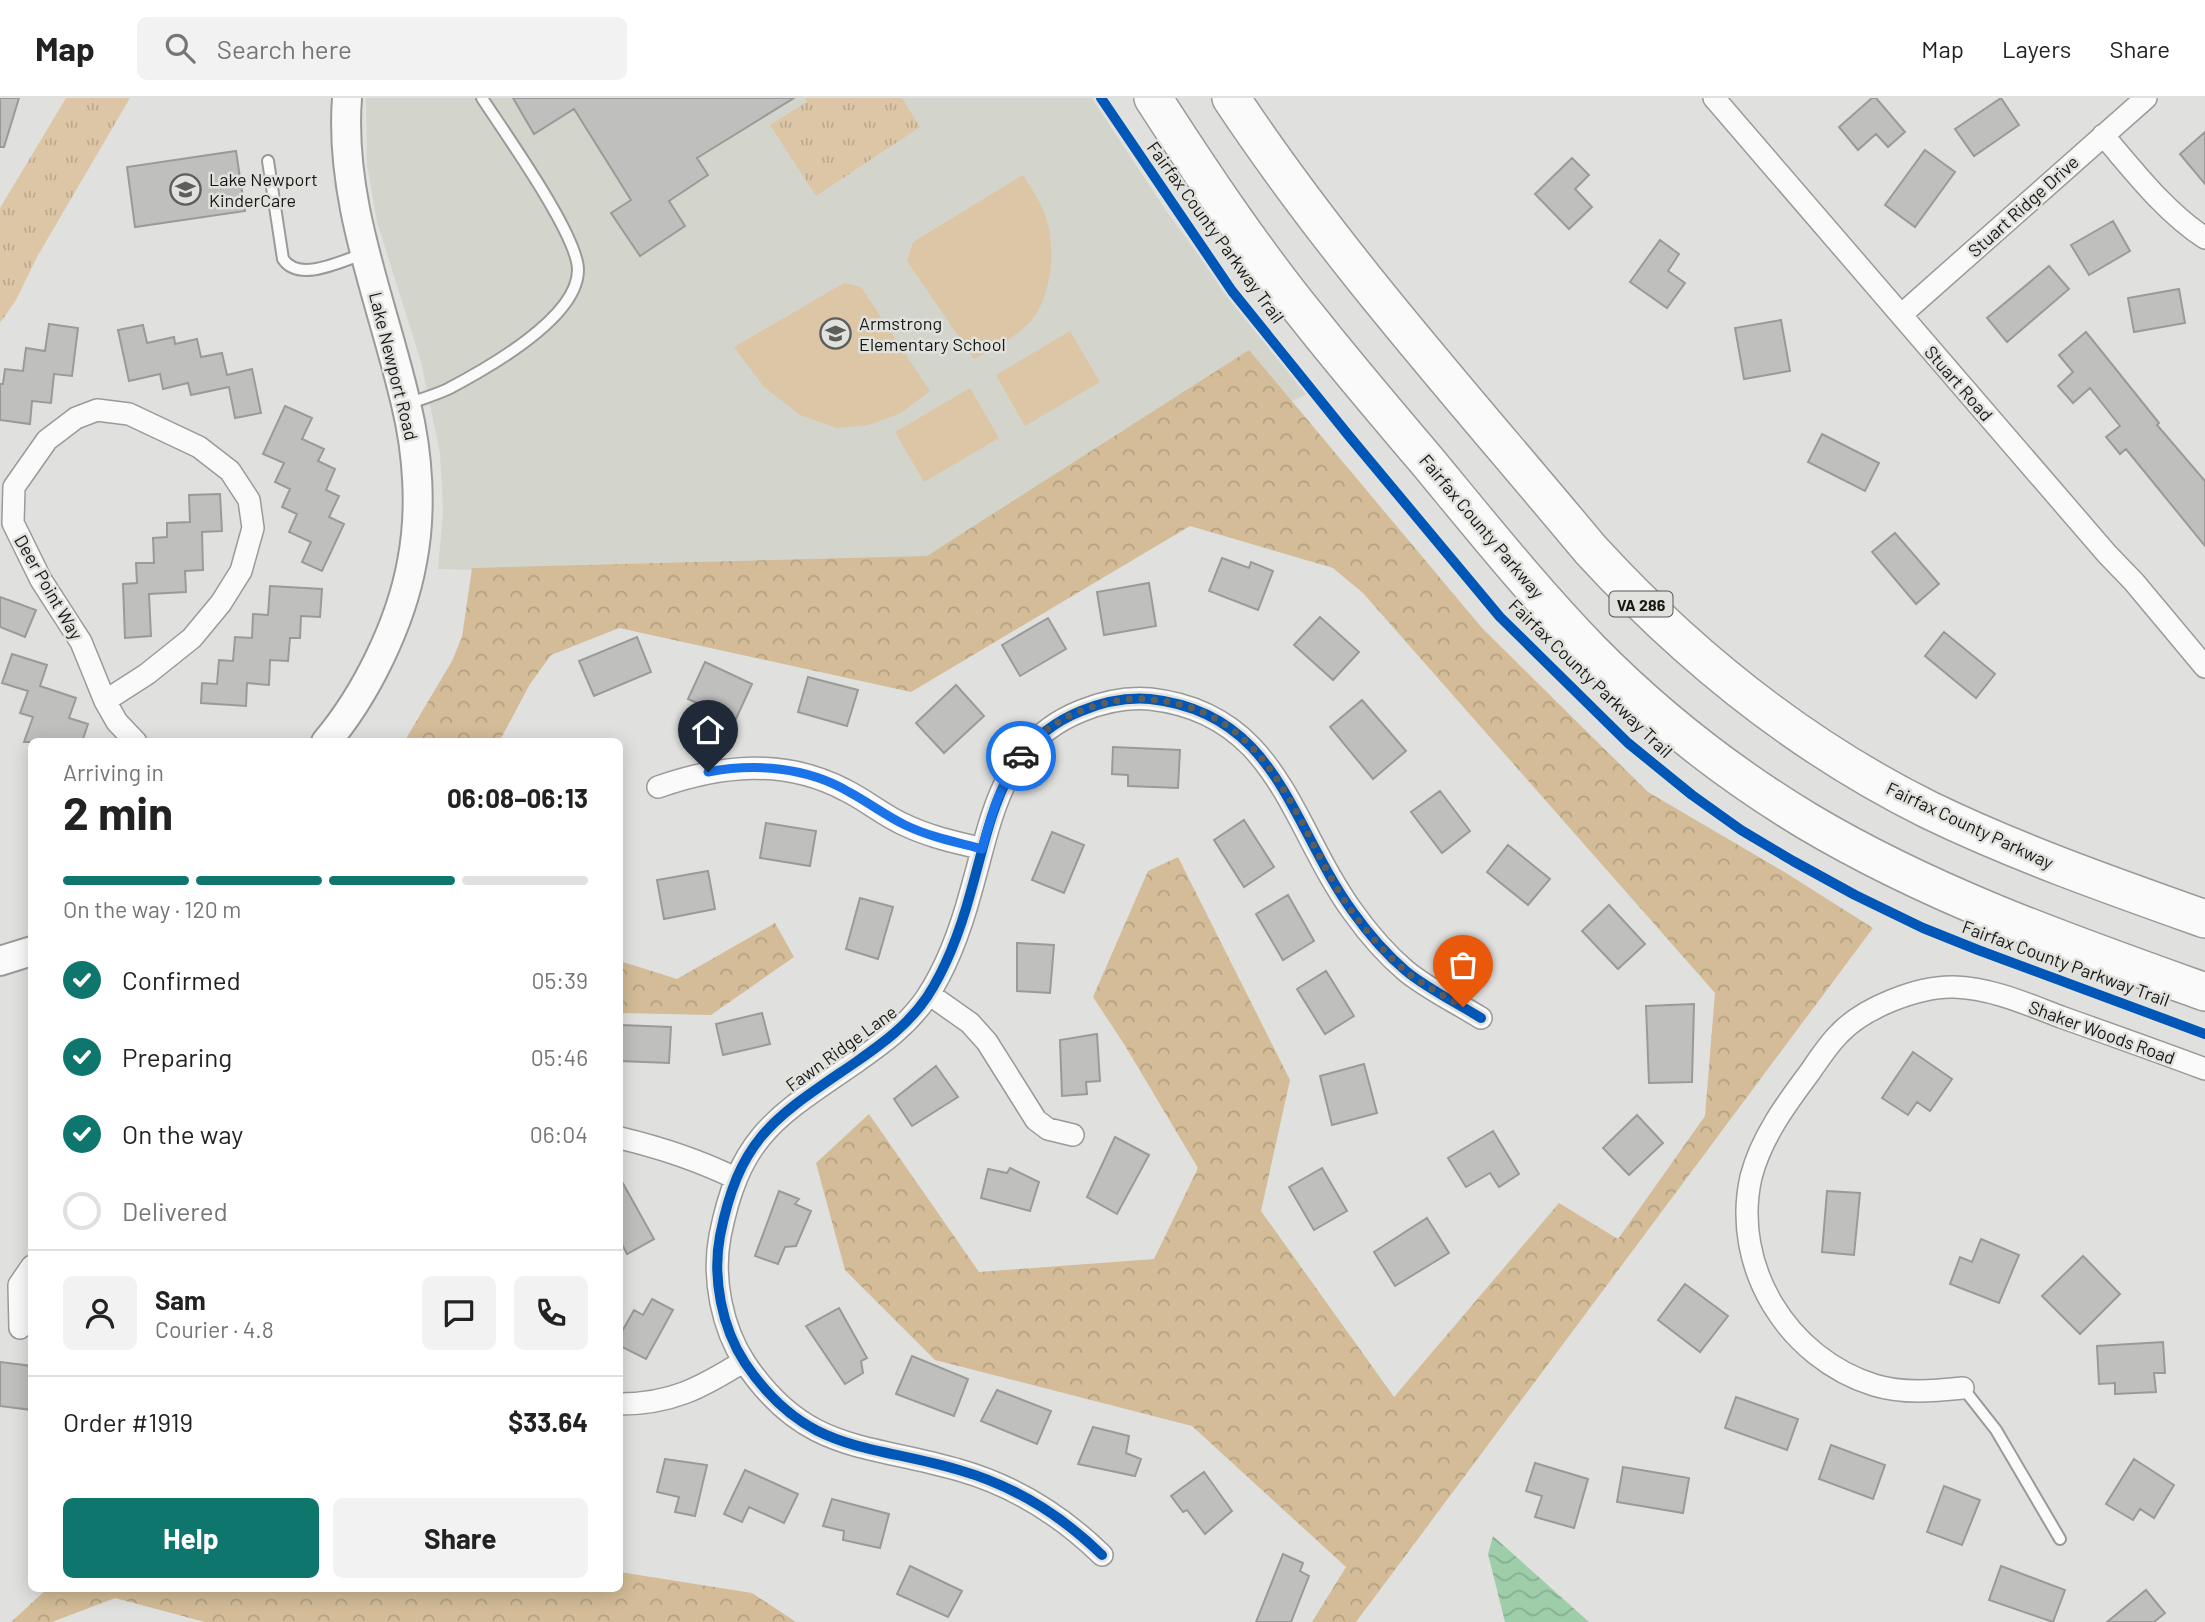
<!DOCTYPE html>
<html lang="en">
<head>
<meta charset="utf-8">
<style>
  body { margin:0; font-family:Barlow,sans-serif; background:#f2f2f2; color:#222; height:100vh; display:flex; flex-direction:column; font-size:26px; white-space:nowrap }
  * { box-sizing:border-box; margin:0 }
  p { font-size:23px; color:#767676 }
  .icon { flex:none; width:38px; height:38px; fill:none; stroke:currentColor; stroke-width:2; stroke-linecap:round; stroke-linejoin:round }
  .map { position:relative; flex:1; overflow:hidden }
  .details { position:absolute; left:28px; top:640px; width:595px; height:854px; display:flex; flex-direction:column; background:#fff; border-radius:10px; box-shadow:0 4px 18px #0003 }
  .details>* { flex:none }
  .pin { position:absolute; display:grid; place-items:center; width:60px; height:60px; color:#fff; margin:-72px -30px; border-radius:50% 50% 50% 0; rotate:-45deg; box-shadow:0 0 7px #0007 }
  .pin .icon { rotate:45deg }
  .courier { position:absolute; display:grid; place-items:center; width:70px; height:70px; margin:-35px; border:5px solid #1a73e8; border-radius:50%; background:#fff; color:#222; box-shadow:0 2px 9px #0007 }
  .summary em { font-style:normal; font-weight:700 }
  .summary div { display:flex; flex-direction:column-reverse }
  .summary { display:flex; align-items:center; justify-content:space-between; height:119px; padding:0 35px }
  h1 { font-size:46px; font-weight:700; line-height:52px }
  .bar { display:grid; grid-template-columns:repeat(4,1fr); gap:10px 7px; align-content:center; height:84px; padding:0 35px }
  .bar i { height:9px; border-radius:5px; background:#e0e0e0 }
  .bar .active { background:#0f766e }
  .bar p { grid-column:span 4 }
  .line { display:flex; align-items:center; gap:18px; padding:0 35px; border-top:2px solid #e0e0e0 }
  .line div { flex:1 }
  .round { display:grid; place-items:center; flex:none; width:74px; height:74px; border-radius:10px; background:#f2f2f2 }
  ol { padding:0 35px; list-style:none }
  li { display:flex; align-items:center; gap:21px; height:77px }
  li p { margin-inline-start:auto }
  li .icon { padding:7px; border-radius:50%; background:#0f766e; color:#fff; stroke-width:4 }
  li:last-child { color:#767676 }
  li i { width:38px; height:38px; border:4px solid #e0e0e0; border-radius:50% }
  .action { display:flex; gap:14px; margin-top:auto; padding:14px 35px }
  .action a { flex:1; height:80px; border-radius:10px; background:#0f766e; color:#fff; font-size:28px; font-weight:700; line-height:80px; text-align:center }
  .action a+a { background:#f2f2f2; color:#222 }
  header { display:flex; align-items:center; gap:42px; box-sizing:border-box; height:98px; padding:0 35px; background:#fff; border-bottom:2px solid #e0e0e0 }
  header strong { font-size:33px }
  nav { display:flex; gap:38px; margin-inline-start:auto; font-size:24px }
  .search { width:490px; height:63px; background:#f2f2f2; display:flex; align-items:center; gap:18px; box-sizing:border-box; padding:0 24px; border-radius:10px; color:#767676; font-size:26px }
  .map>svg:first-child { display:block }
  .built { fill:#d3d5cc }
  .forest { fill:url(#forest-crowns) }
  .park { fill:url(#park-tufts) }
  .pitch { fill:#dcc6a5 }
  .water { fill:url(#water-waves) }
  .building { fill:#bfbfbd; stroke:#9a9b98; stroke-width:2 }
  .lines { fill:none; stroke-linecap:round; stroke-linejoin:round }
  .service-casing { stroke:#9a9a98; stroke-width:14 }
  .minor-casing { stroke:#9a9a98; stroke-width:24 }
  .tertiary-casing { stroke:#9a9a98; stroke-width:32 }
  .trunk-casing { stroke:#9a9a98; stroke-width:40 }
  .service { stroke:#fafafa; stroke-width:10 }
  .minor { stroke:#fafafa; stroke-width:21 }
  .tertiary { stroke:#fafafa; stroke-width:28 }
  .trunk { stroke:#fafafa; stroke-width:37 }
  .cycleway-casing { stroke:#e1e2dd; stroke-width:15 }
  .cycleway { stroke:#0057b8; stroke-width:10 }
  .done { stroke:#5d5e5b; stroke-width:7; stroke-dasharray:0 12.6 }
  .route { stroke:#1a73e8; stroke-width:9 }
  .labels { text-anchor:middle; dominant-baseline:central; stroke-width:5; stroke-linejoin:round; paint-order:stroke }
  .shield { fill:#e1e2dd; stroke:#545451; stroke-width:2 }
  .shield-label { font-size:16px; font-weight:bold; fill:#171715 }
  .poi-label { font-size:18px; fill:#171715; stroke:#e1e2dd; text-anchor:start }
  .street-label { font-size:18px; fill:#171715; stroke:#e1e2dd }
</style>
</head>
<body>
<header>
<strong>Map</strong>
<div class="search"><svg class="icon" aria-label="search" viewBox="0 0 24 24"><circle cx="10" cy="10" r="6"/><path d="M15 15l6 6"/></svg>Search here</div>
<nav><a>Map</a><a>Layers</a><a>Share</a></nav>
</header>
<div class="map">
<svg width="2205" height="1524" viewBox="0 0 2205 1524">
  <defs>
    <pattern id="forest-crowns" width="20" height="18" patternUnits="userSpaceOnUse" patternTransform="scale(1.75)"><rect width="20" height="18" fill="#d3bc97"/><path d="M2 6a3 3 0 1 1 6 0M12 15a3 3 0 1 1 6 0" fill="none" stroke="#b4a181"/></pattern>
    <pattern id="park-tufts" width="24" height="20" patternUnits="userSpaceOnUse" patternTransform="scale(1.75)"><rect width="24" height="20" fill="#dcc6a5"/><path d="M3 7l-1-3M5 7V3M7 7l1-3M15 17l-1-3M17 17v-4M19 17l1-3" fill="none" stroke="#bca98d"/></pattern>
    <pattern id="water-waves" width="16" height="10" patternUnits="userSpaceOnUse" patternTransform="scale(1.75)"><rect width="16" height="10" fill="#9ecdaa"/><path d="M0 5q4-4 8 0t8 0" fill="none" stroke="#87af91"/></pattern>
  </defs>
  <rect width="100%" height="100%" fill="#e0e1de"/>
  <path class="built" d="M366 0H1092L1167 114 1236 207 1309 295 934 484 438 471 443 413 440 355 421 264 377 124 367 67Z"/>
  <path class="forest" d="M1249 252 1482 530 1648 694 1786 775 1873 830 1356 1524H1312L1346 1469 1192 1328 935 1262 845 1172 816 1065 869 1016 979 1174 1154 1161 1198 1070 1124 946 1093 899 1148 773 1178 759 1290 982 1261 1113 1394 1299 1559 1105 1618 1141 1705 1018 1715 895 1363 495 1333 470 1190 428 911 594 619 530 551 557 530 586 499 644H404L452 563 462 539 472 470 927 458Z
    M775 825 794 859 711 917 620 915V863L677 881Z
    M620 1474 752 1495 796 1524H205L115 1500 52 1524H11L47 1491H620Z"/>
  <path class="park" d="M66 0H130L37 159 16 202 0 225V110Z
    M805 0H902L920 29 816 98 770 27 807 4Z"/>
  <path class="pitch" d="M1023 77C1030 89 1039 101 1044 114 1057 145 1053 202 1028 226 1013 241 992 251 974 261L907 163 913 144Z
    M844 185 861 189 930 293 901 315 869 327 836 330 800 317 764 289 734 249Z
    M1070 233 1100 284 1025 328 996 277Z
    M970 290 999 340 924 384 895 334Z"/>
  <path class="water" d="M1493 1438 1589 1524H1505L1488 1456Z"/>
  <path class="building" d="M0 0H19L4 49H0Z
    M513 0H794L697 60 708 77 669 103 685 128 640 158 611 115 631 102 574 11 534 36Z
    M1872 0H1876L1905 34 1888 49 1876 36 1858 52 1839 29Z
    M2001 0 2019 27 1974 58 1955 31Z
    M2205 34V86L2180 56Z
    M1925 52 1955 74 1915 129 1885 107Z
    M236 53 245 113 135 129 127 69Z
    M1572 60 1589 77 1575 91 1592 109 1569 131 1535 96Z
    M2113 123 2130 153 2089 177 2071 147Z
    M1660 142 1679 156 1668 173 1685 185 1667 210 1630 184Z
    M2049 168 2069 191 2007 244 1987 220Z
    M2179 191 2185 225 2134 234 2128 200Z
    M1781 222 1790 273 1744 281 1735 230Z
    M49 226 78 230 72 278 54 276 51 305 32 303 30 326 0 322V286H3L5 271 23 273 26 250 45 253Z
    M143 227 147 245 174 239 175 246 197 241 201 259 222 255 227 277 252 271 261 315 235 320 229 289 191 297 188 285 163 291 160 276 129 283 118 232Z
    M2086 234 2159 325 2157 327 2205 383V448L2126 351 2120 356 2106 339 2120 328 2090 290 2073 305 2058 288 2073 274 2059 257Z
    M285 308 312 320 302 341 324 351 318 363 335 371 326 392 339 398 329 419 344 426 322 473 302 464 311 444 289 434 297 416 282 409 290 391 275 384 284 365 263 356Z
    M1822 336 1879 365 1865 393 1808 364Z
    M220 396 222 433 202 434 203 472 185 473 186 494 149 496 151 538 125 540 123 486 137 485 136 465H154L153 440 167 439V425L190 424 189 397Z
    M1895 435 1939 486 1916 506 1872 454Z
    M1222 460 1249 470 1251 464 1273 473 1258 512 1209 493Z
    M1149 485 1156 528 1104 537 1097 494Z
    M270 488 322 491 320 519 301 518 300 540H290L288 563 270 562 269 587 247 585 246 608 201 605 202 585 217 586 219 562 233 563 235 539 252 540 253 516 268 517Z
    M0 499 36 512 25 539 0 529Z
    M1320 519 1359 554 1333 582 1294 547Z
    M1048 520 1066 551 1020 578 1002 547Z
    M1944 534 1995 576 1976 600 1925 558Z
    M637 539 651 574 594 598 579 563Z
    M12 556 47 567 40 588 76 600 69 620 88 626 82 644H24L33 619 20 615 28 593 2 585Z
    M705 564 752 586 735 623 688 601Z
    M808 579 858 592 847 628 798 614Z
    M956 587 984 618 944 655 916 625Z
    M1362 602 1406 653 1373 681 1330 629Z
    M1113 649 1180 652 1178 690 1128 688V677L1112 676Z
    M1440 693 1470 733 1442 755 1411 714Z
    M1244 722 1274 769 1244 789 1214 742Z
    M766 725 816 733 810 768 760 760Z
    M1052 734 1084 747 1064 795 1032 782Z
    M1508 747 1550 781 1528 807 1487 774Z
    M708 773 715 811 664 821 657 782Z
    M1288 797 1314 843 1283 862 1256 816Z
    M860 800 893 809 878 861 846 851Z
    M1609 807 1645 846 1618 871 1582 833Z
    M1017 845 1054 847 1050 895 1017 893Z
    M1326 873 1354 918 1325 936 1297 891Z
    M1694 906 1692 984 1649 985 1646 908Z
    M762 915 770 946 723 957 716 926Z
    M620 927 671 929 669 965 620 963Z
    M1097 936 1100 983 1086 984 1087 996 1062 998 1060 942Z
    M1913 954 1952 981 1930 1013 1917 1004 1908 1017 1882 1000Z
    M1364 966 1377 1015 1332 1027 1320 978Z
    M936 968 958 999 912 1028 894 1001Z
    M1637 1017 1663 1045 1629 1077 1603 1050Z
    M1493 1033 1519 1076 1499 1089 1490 1075 1466 1089 1448 1060Z
    M1115 1039 1149 1057 1117 1116 1087 1099Z
    M1010 1070 1039 1084 1030 1113 981 1100 988 1071 1007 1075Z
    M1322 1070 1347 1113 1314 1132 1289 1089Z
    M620 1080 654 1141 627 1156 620 1142Z
    M779 1093 799 1101 795 1106 811 1113 796 1148 785 1149 778 1166 755 1158Z
    M1827 1093 1860 1095 1854 1157 1822 1154Z
    M1427 1120 1449 1155 1395 1188 1374 1154Z
    M1981 1141 2019 1157 1999 1205 1950 1186 1960 1159 1972 1164Z
    M2083 1158 2120 1196 2080 1236 2042 1198Z
    M1685 1186 1728 1218 1700 1254 1658 1222Z
    M652 1201 673 1212 646 1261 620 1248V1237L634 1212 643 1217Z
    M839 1210 867 1260 861 1263 863 1275 845 1286 806 1228Z
    M2163 1244 2165 1275H2154L2156 1294 2115 1296V1285L2099 1286 2097 1248Z
    M912 1258 968 1281 954 1318 896 1296Z
    M0 1264 32 1268V1312L0 1308Z
    M997 1292 1051 1313 1037 1346 981 1323Z
    M1736 1299 1798 1321 1787 1352 1725 1330Z
    M1093 1329 1129 1338 1126 1355 1141 1361 1135 1378 1078 1366Z
    M1831 1347 1885 1367 1873 1401 1819 1381Z
    M665 1361 707 1367 695 1418 675 1414 679 1399 657 1394Z
    M2134 1361 2174 1387 2154 1420 2140 1411 2133 1422 2106 1406Z
    M1535 1365 1588 1381 1574 1430 1535 1419 1542 1398 1526 1393Z
    M1623 1369 1689 1380 1683 1415 1617 1404Z
    M745 1372 798 1396 784 1425 749 1409 742 1424 724 1416Z
    M1204 1374 1232 1413 1205 1436 1187 1412 1183 1414 1171 1398Z
    M1944 1388 1980 1402 1962 1447 1927 1434Z
    M832 1401 889 1416 880 1450 843 1442 844 1433 823 1428Z
    M1283 1456 1303 1465 1300 1473 1309 1478 1291 1524H1256Z
    M910 1468 962 1493 948 1519 897 1496Z
    M2001 1468 2065 1492 2053 1524 1989 1502Z
    M2146 1492 2165 1515 2154 1524H2107Z"/>
  <g class="lines">
    <defs>
      <path id="service" d="M268 63 283 161C299 185 341 163 363 156
        M408 306C421 301 435 297 448 291 486 271 578 220 578 172 578 137 504 34 482 0
        M1963 1290 1996 1332 2060 1441"/>
      <path id="minor" d="M1714 0 2107 456 2134 484 2205 569
        M2103 37C2134 73 2165 114 2205 140
        M1901 217 2146 0
        M105 603 147 576 192 540 221 505 241 473 253 430 249 402 230 373 199 349 129 316 97 312 76 320 47 342 14 389 13 425 41 482 81 544 105 603 117 624 136 644
        M658 689C721 667 784 660 845 692 866 702 884 718 905 727 930 739 956 744 982 751
        M929 896 970 925 987 944 1036 1022 1048 1031 1073 1037
        M620 1040C662 1050 696 1061 735 1080
        M20 1230 19 1187 32 1168
        M1963 1290C1934 1293 1903 1296 1874 1287 1788 1260 1731 1169 1751 1079 1761 1040 1786 1006 1810 974 1819 961 1828 947 1839 936 1863 910 1918 888 1954 889 1991 890 2027 906 2061 919 2109 936 2157 953 2205 971
        M620 1306C671 1306 701 1290 744 1263
        M1102 1457C1061 1417 1015 1388 959 1372 867 1345 806 1356 745 1265 722 1230 712 1180 720 1138 740 1037 776 1019 856 964 883 945 908 927 927 899 948 867 961 830 971 793 992 720 1001 645 1081 613 1103 604 1126 599 1150 601 1278 615 1290 727 1353 814 1368 835 1386 856 1406 873 1428 891 1457 905 1481 920"/>
      <path id="tertiary" d="M326 644C366 597 401 525 412 464 422 413 418 355 406 306 383 205 339 105 347 0
        M0 863 32 853"/>
      <path id="trunk" d="M1153 0C1202 76 1252 151 1309 221 1347 269 1387 316 1427 363 1480 427 1532 492 1590 552 1654 617 1729 676 1807 723 1933 798 2068 845 2205 894
        M1231 0C1338 161 1467 303 1590 451 1687 557 1800 648 1929 712 2018 755 2112 788 2205 821"/>
    </defs>
    <use href="#service" class="service-casing"/>
    <use href="#minor" class="minor-casing"/>
    <use href="#tertiary" class="tertiary-casing"/>
    <use href="#trunk" class="trunk-casing"/>
    <use href="#service" class="service"/>
    <use href="#minor" class="minor"/>
    <use href="#tertiary" class="tertiary"/>
    <use href="#trunk" class="trunk"/>
    <defs>
      <path id="cycleway" d="M1101 0 1232 193 1349 338 1500 519 1628 645 1692 697 1741 732 1793 763 1855 797 1923 830 1978 852 2205 936
        M1102 1457C1061 1417 1015 1388 959 1372 867 1345 806 1356 745 1265 722 1230 712 1180 720 1138 740 1037 776 1019 856 964 883 945 908 927 927 899 948 867 961 830 971 793 992 720 1001 645 1081 613 1103 604 1126 599 1150 601 1278 615 1290 727 1353 814 1368 835 1386 856 1406 873 1428 891 1457 905 1481 920"/>
    </defs>
    <use href="#cycleway" class="cycleway-casing"/>
    <use href="#cycleway" class="cycleway"/>
  </g>
  <g class="lines">
    <path class="done" d="M1021 658C1043 627 1080 609 1116 603 1140 598 1165 602 1189 609 1280 638 1302 742 1351 812 1367 834 1387 858 1408 875 1425 888 1445 898 1463 909"/>
    <path class="route" d="M708 674C755 665 807 669 849 694 868 704 886 718 905 727 930 739 956 744 982 751 992 715 999 688 1021 658"/>
  </g>
  <defs>
    <symbol id="school-ring" viewBox="-11 -11 22 22"><circle r="9.5" fill="#e1e2dd" stroke="#5d5e5b" stroke-width="1.5"/><path d="M0-5L7-2L0 1L-7-2ZM-4 1L0 2.5L4 1V4Q0 6-4 4Z" fill="#5d5e5b"/></symbol>
  </defs>
  <g fill-rule="evenodd">
    <use href="#school-ring" x="168" y="74" width="35" height="35"/>
    <use href="#school-ring" x="818" y="218" width="35" height="35"/>
  </g>
  <g class="labels">
    <rect class="shield" x="1609.5" y="493.5" width="63" height="25" rx="5"/>
    <g class="shield-label">
      <text x="1641" y="506">VA 286</text>
    </g>
    <g class="poi-label">
      <text x="209" y="81">Lake Newport<tspan x="209" dy="21">KinderCare</tspan></text>
      <text x="859" y="225">Armstrong<tspan x="859" dy="21">Elementary School</tspan></text>
    </g>
    <g class="street-label">
      <text transform="translate(2023 108) rotate(-42)">Stuart Ridge Drive</text>
      <text transform="translate(1216 134) rotate(54)">Fairfax County Parkway Trail</text>
      <text transform="translate(394 268) rotate(76)">Lake Newport Road</text>
      <text transform="translate(1959 285) rotate(49)">Stuart Road</text>
      <text transform="translate(1482 428) rotate(50)">Fairfax County Parkway</text>
      <text transform="translate(49 489) rotate(60)">Deer Point Way</text>
      <text transform="translate(1591 580) rotate(44)">Fairfax County Parkway Trail</text>
      <text transform="translate(1970 727) rotate(25)">Fairfax County Parkway</text>
      <text transform="translate(2066 865) rotate(20)">Fairfax County Parkway Trail</text>
      <text transform="translate(2102 934) rotate(20)">Shaker Woods Road</text>
      <text transform="translate(841 950) rotate(-36)">Fawn Ridge Lane</text>
    </g>
  </g>
</svg>
<div class="pin" style="left:1463px;top:909px;background:#ea580c"><svg class="icon" aria-label="bag" viewBox="0 0 24 24"><path d="M5 8h14l-1 12H6zM9 8a3 3 0 0 1 6 0"/></svg></div>
<div class="pin" style="left:708px;top:674px;background:#1f2937"><svg class="icon" aria-label="home" viewBox="0 0 24 24"><path d="M3 11l9-7 9 7M6 9v11h12V9"/></svg></div>
<div class="courier" style="left:1021px;top:658px"><svg class="icon" aria-label="car" viewBox="0 0 24 24"><path d="M5 17H2v-5l4-1 3-4h7l3 4 3 1v5h-3M9 17h6M6 11h13"/><circle cx="7" cy="17" r="2"/><circle cx="17" cy="17" r="2"/></svg></div>
<section class="details">
<div class="summary"><div><h1>2 min</h1><p>Arriving in</p></div><em>06:08–06:13</em></div>
<div class="bar"><i class="active"></i><i class="active"></i><i class="active"></i><i></i><p>On the way · 120 m</p></div>
<ol>
<li><svg class="icon" aria-label="check" viewBox="0 0 24 24"><path d="M5 12l5 5 9-10"/></svg>Confirmed<p>05:39</p></li>
<li><svg class="icon" aria-label="check" viewBox="0 0 24 24"><path d="M5 12l5 5 9-10"/></svg>Preparing<p>05:46</p></li>
<li><svg class="icon" aria-label="check" viewBox="0 0 24 24"><path d="M5 12l5 5 9-10"/></svg>On the way<p>06:04</p></li>
<li><i></i>Delivered</li>
</ol>
<div class="line" style="height:126px"><a class="round"><svg class="icon" aria-label="person" viewBox="0 0 24 24"><circle cx="12" cy="8" r="4"/><path d="M4 21q1-7 8-7t8 7"/></svg></a><div><b>Sam</b><p>Courier · 4.8</p></div><a class="round"><svg class="icon" aria-label="chat" viewBox="0 0 24 24"><path d="M4 5h16v11H9l-5 4z"/></svg></a><a class="round"><svg class="icon" aria-label="phone" viewBox="0 0 24 24"><path d="M5 4h4l2 5-3 2q2 4 5 5l2-3 5 2v4C11 20 4 13 5 4z"/></svg></a></div>
<div class="line" style="height:91px"><div>Order #1919</div><b>$33.64</b></div>
<div class="action"><a>Help</a><a>Share</a></div>
</section>
</div>
</body>
</html>
